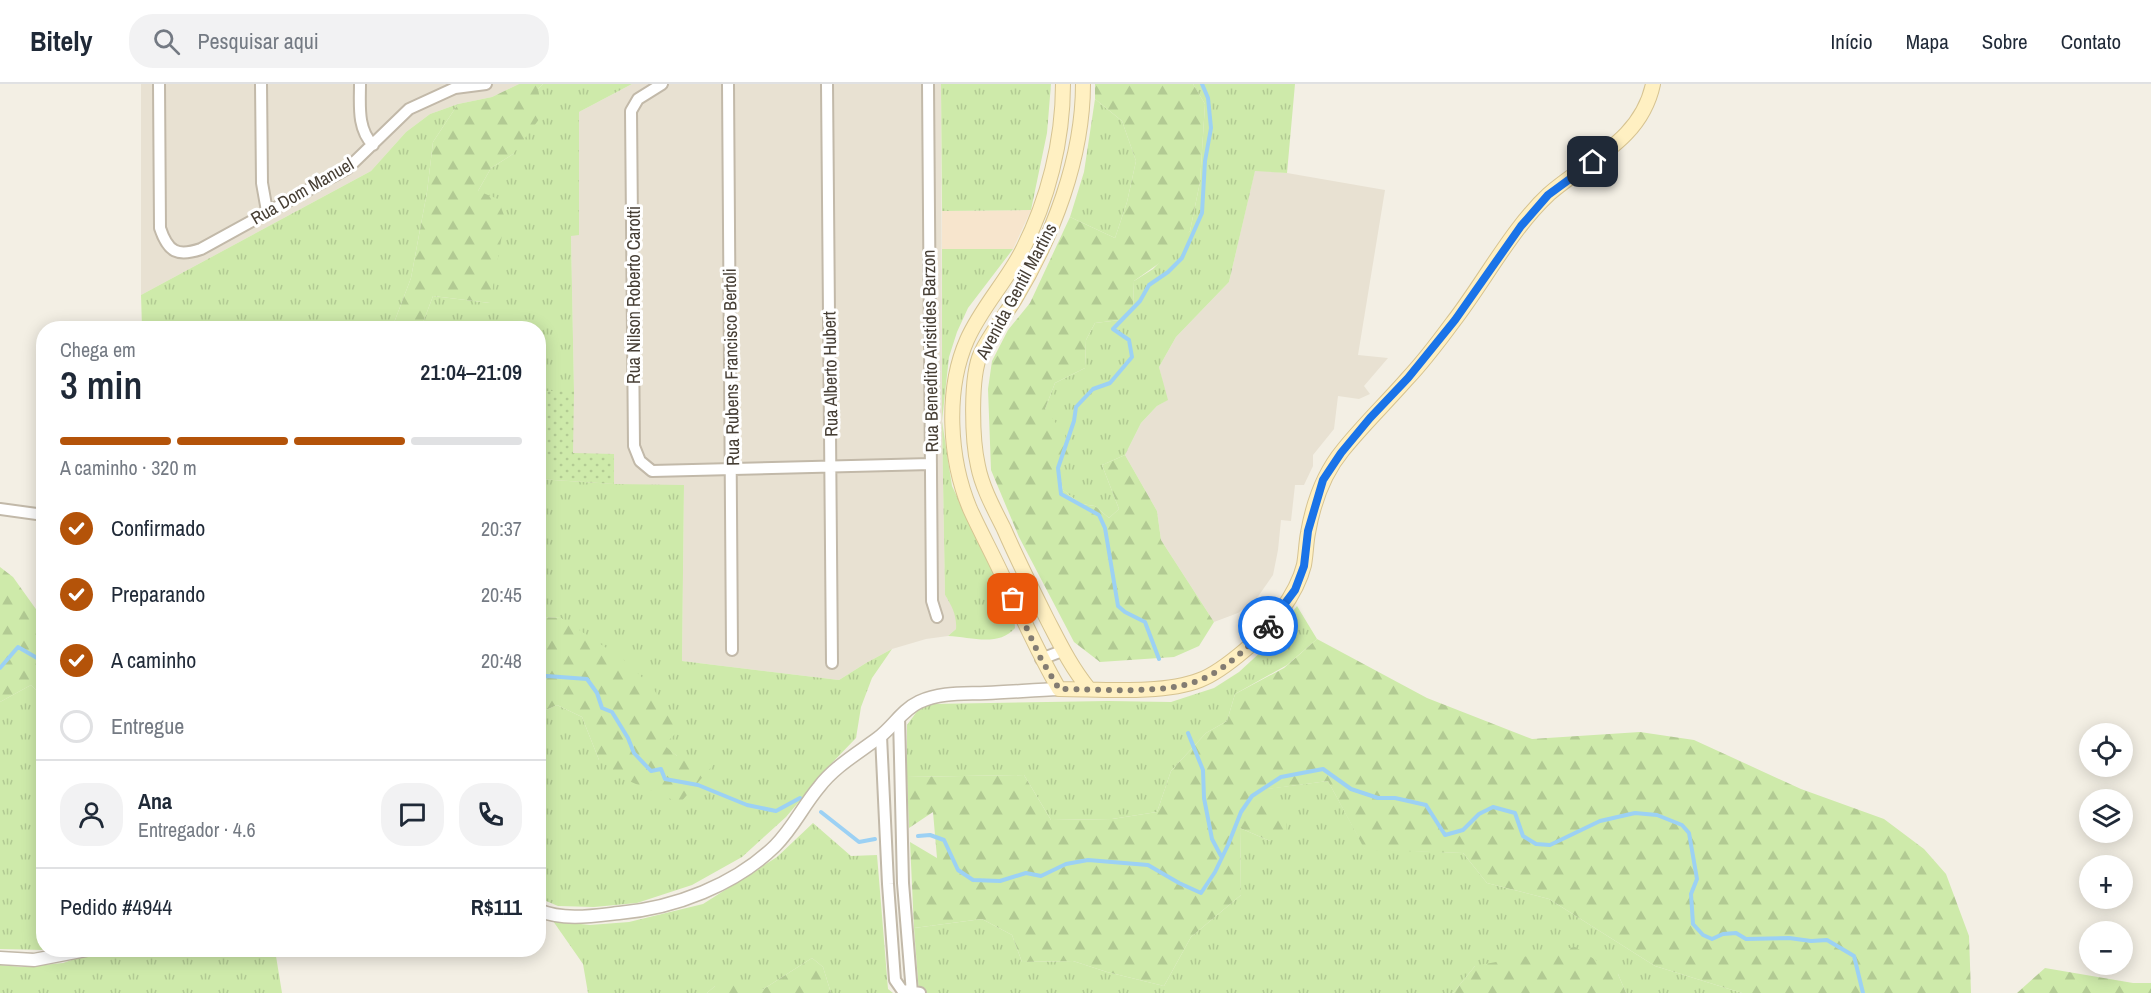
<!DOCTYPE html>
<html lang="pt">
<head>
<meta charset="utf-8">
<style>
  body { margin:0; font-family:"Archivo Narrow",sans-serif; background:#f2f2f3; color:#1f2937; height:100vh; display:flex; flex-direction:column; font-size:22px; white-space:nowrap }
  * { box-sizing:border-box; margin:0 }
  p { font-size:20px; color:#747a83 }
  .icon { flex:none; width:33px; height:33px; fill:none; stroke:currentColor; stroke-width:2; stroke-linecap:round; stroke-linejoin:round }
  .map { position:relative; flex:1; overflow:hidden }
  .side { position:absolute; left:36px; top:237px; width:510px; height:636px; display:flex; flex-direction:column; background:#fff; border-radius:24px; box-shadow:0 3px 15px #0003 }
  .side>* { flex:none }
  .tools { position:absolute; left:2079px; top:639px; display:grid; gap:12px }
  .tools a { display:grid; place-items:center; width:54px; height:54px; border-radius:50%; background:#fff; box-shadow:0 3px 15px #0003; font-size:30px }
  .pin { position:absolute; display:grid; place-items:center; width:51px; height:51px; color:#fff; margin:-26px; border-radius:12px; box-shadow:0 3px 9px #0006 }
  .courier { position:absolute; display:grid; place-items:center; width:60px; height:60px; margin:-30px; border:4px solid #1a73e8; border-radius:50%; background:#fff; color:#222; box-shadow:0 2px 8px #0007 }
  .head em { font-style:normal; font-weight:600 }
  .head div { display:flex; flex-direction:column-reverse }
  .head { display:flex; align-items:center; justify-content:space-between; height:102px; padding:0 24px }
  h1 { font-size:39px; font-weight:600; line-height:45px }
  .bar { display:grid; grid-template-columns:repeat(4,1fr); gap:9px 6px; align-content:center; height:72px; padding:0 24px }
  .bar i { height:8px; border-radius:4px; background:#e0e1e3 }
  .bar .active { background:#b45309 }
  .bar p { grid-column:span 4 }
  .line { display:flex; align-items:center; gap:15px; padding:0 24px; border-top:2px solid #e0e1e3 }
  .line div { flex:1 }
  .round { display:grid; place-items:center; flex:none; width:63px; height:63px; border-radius:24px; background:#f2f2f3 }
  ol { padding:0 24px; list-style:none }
  li { display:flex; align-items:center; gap:18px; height:66px }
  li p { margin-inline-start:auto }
  li .icon { padding:6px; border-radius:50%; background:#b45309; color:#fff; stroke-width:4 }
  li:last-child { color:#747a83 }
  li i { width:33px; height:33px; border:3px solid #e0e1e3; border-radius:50% }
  header { display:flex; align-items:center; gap:36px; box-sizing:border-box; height:84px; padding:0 30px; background:#fff; border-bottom:2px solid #e0e1e3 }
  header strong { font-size:28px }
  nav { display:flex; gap:33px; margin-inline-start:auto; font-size:21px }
  .search { width:420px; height:54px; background:#f2f2f3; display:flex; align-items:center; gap:15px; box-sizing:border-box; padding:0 21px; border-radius:24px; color:#747a83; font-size:22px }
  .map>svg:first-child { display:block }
  .residential { fill:#e8e1d2 }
  .commercial { fill:#f7e5cd }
  .grass { fill:url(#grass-tufts) }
  .forest { fill:url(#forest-firs) }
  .park { fill:url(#park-dots) }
  .pitch { fill:#ceeaaa }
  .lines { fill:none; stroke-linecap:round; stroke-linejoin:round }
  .stream { stroke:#9cd1f4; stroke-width:4 }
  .minor-casing { stroke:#c2b9a9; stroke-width:14 }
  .tertiary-casing { stroke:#c2b9a9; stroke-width:15 }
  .secondary-casing { stroke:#d6c391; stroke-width:16 }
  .minor { stroke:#fff; stroke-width:10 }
  .tertiary { stroke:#fff; stroke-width:12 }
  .secondary { stroke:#fff0c2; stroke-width:14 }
  .done { stroke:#837c72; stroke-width:6; stroke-dasharray:0 10.8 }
  .route { stroke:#1a73e8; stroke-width:8 }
  .labels { text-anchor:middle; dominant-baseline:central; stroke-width:6; stroke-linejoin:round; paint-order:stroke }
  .street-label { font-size:18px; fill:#463e34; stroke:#fff }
</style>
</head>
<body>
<header>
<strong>Bitely</strong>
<div class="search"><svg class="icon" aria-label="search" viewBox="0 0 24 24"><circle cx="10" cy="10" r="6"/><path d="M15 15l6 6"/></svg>Pesquisar aqui</div>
<nav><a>Início</a><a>Mapa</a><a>Sobre</a><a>Contato</a></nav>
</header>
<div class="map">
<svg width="2151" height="909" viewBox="0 0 2151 909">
  <defs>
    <pattern id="grass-tufts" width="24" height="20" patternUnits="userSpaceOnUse" patternTransform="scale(1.5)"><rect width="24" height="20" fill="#ceeaaa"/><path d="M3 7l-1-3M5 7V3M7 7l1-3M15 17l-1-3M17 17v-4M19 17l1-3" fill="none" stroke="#b2ca93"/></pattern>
    <pattern id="forest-firs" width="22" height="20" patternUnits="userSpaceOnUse" patternTransform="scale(1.5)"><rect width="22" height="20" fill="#ceeaaa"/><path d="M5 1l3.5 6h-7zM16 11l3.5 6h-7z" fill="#b2ca93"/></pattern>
    <pattern id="park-dots" width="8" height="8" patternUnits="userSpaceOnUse" patternTransform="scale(1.5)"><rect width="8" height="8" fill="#ceeaaa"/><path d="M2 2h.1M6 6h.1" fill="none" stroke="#b2ca93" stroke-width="1.8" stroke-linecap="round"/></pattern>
  </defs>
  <rect width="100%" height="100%" fill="#f3efe4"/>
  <path class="residential" d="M141 0H519L492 13 458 20 430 30 406 48 371 87 141 211Z
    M632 0H941L942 337 945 511 953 523 957 537 956 545 948 552 926 555 892 565 866 579 839 596 682 577 684 401H618L539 395 538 307H574L571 151H579V28Z
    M1255 86 1287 89 1385 106 1358 271 1388 274 1364 302 1370 310 1359 315 1338 312 1334 345 1313 371V382L1304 401H1295L1291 437 1281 436 1278 466 1273 491 1257 514 1238 529 1214 538 1161 456 1157 427 1125 371 1141 339 1157 322 1167 316 1159 283 1176 253 1229 198Z"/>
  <path class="commercial" d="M1031 126 1013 165H942V127Z"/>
  <path class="grass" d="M543 0H632L579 28V151L571 152 574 307H539L538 244H421L433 212 490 219 478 107 491 84 513 70 538 5Z
    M941 0H1051L1047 49 1031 126 942 127Z
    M1193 0H1295L1287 89 1255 87 1229 198 1176 253 1159 283 1168 316 1157 322 1141 339 1125 371 1102 381 1119 425 1109 434 1095 422 1081 420 1063 406 1045 325 1055 299 1085 284 1086 256 1095 239 1120 236 1133 224 1134 197 1153 185 1190 147 1200 98 1205 20Z
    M1095 15 1122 37 1136 77 1127 118 1115 154 1070 133 1084 88Z
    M458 20 433 58 427 108 411 194 392 244H142L141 211 371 87 406 48 430 30Z
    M942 165H1013L968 224 957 248 949 273 942 337 952 402 1014 531 1015 544C999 563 971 553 948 552L956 545C957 532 952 522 945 511L942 337Z
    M538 395 614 400 684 401 682 577 839 596 866 579 892 565 872 594 861 623 856 654 830 681 786 733 742 773 692 801 637 819 594 823 558 822 539 814V629L557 621 582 633 599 676 677 672 663 661 561 534 539 533Z
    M1297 522 1317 555 1287 581 1235 610 1227 637 1206 649 1171 687 1157 728 1112 735 1051 736 1024 691 907 693V641L918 626 932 620 1108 617 1171 618 1214 604 1239 588 1264 565Z
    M31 601 43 613 44 866H48H46L0 865V618Z
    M1328 697 1365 765 1463 769 1487 799 1549 815 1655 882 1742 909H1626L1618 890 1475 882 1453 909H919L914 844 982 835 1012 851 1022 878 1073 877 1107 888 1164 902 1191 853 1241 811 1240 744 1270 757 1259 706Z
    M813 739 851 772 877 771 888 905 893 909H831L823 883 812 874 762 906 715 902 707 909H588L583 880 553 837 590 841 629 838 703 820 777 773Z
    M100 866H275L282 909H0V881L22 883 63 879Z"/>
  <path class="forest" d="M519 0H543L538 5 543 30 513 70 491 84 478 107 498 115 505 134 490 219 433 212 421 244H392L411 194 427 108 433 58 458 20 492 13Z
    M1095 0H1193L1205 20 1200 98 1190 147 1175 168 1134 197 1133 224 1120 236 1095 239 1086 256 1085 284 1055 299 1045 325 1065 351 1070 370 1058 384 1063 406 1081 420 1095 422 1109 434 1119 425 1102 381 1125 371 1157 427 1161 456 1214 538 1199 562 1174 573 1100 578 1074 558 1019 453 991 386 988 305 992 277 1008 246 1030 219 1070 133 1115 154 1127 118 1136 77 1122 37 1095 15Z
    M0 483 13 493 43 535V613L31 601 0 618Z
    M539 533 561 534 623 575 653 604 679 646 664 661 677 672 714 680 680 719 629 697 599 676 582 633 557 621 539 629Z
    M1317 555 1427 614 1532 655 1640 648 1694 656 1801 705 1884 735 1924 765 1946 790 1969 852 1971 909H1742L1655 882 1549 815 1487 799 1463 769 1365 766 1328 697 1260 706 1286 729V748L1270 757 1240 744 1241 811 1191 853 1164 902 1107 888 1073 877 1022 878 1012 851 982 835 914 844 910 758 937 774 933 728 909 744 907 693 1024 691 1051 736 1112 735 1157 728 1171 687 1206 649 1227 637 1235 610 1284 584Z
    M1575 863 1618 890 1626 909H1453L1475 882Z
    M812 874 823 883 831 909H707L715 902 744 898 762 906Z
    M2045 884 2133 899H2151V909H2017Z"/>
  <path class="park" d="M538 307H574L573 369 614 370V400L539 395Z"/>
  <path class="pitch" d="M539 374 553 375 552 395 539 394Z"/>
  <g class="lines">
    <path class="stream" d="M1159 575 1145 538 1125 528 1118 522 1105 444 1099 431 1061 410 1058 384 1074 337 1076 323 1093 305 1110 299 1132 273 1129 256 1113 245 1140 217 1149 201 1168 188 1182 174 1202 129 1205 77 1211 44 1208 14 1202 0
      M0 584 18 563 44 578
      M538 595 547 592 587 595 597 609 602 624 612 628 628 654 634 669 651 687 661 685 665 695 698 701 747 721 776 727 800 714
      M1188 649 1203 686 1204 714 1212 755 1221 772
      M821 728 859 758 875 755
      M918 752 930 751 944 756 958 786 973 796 1000 797 1026 789 1041 792 1066 780 1088 776 1148 781 1179 799 1201 809 1215 788 1228 761 1241 728 1252 712 1281 693 1323 685 1351 705 1378 714H1395L1426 721 1445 751 1463 746 1479 730 1493 723 1515 729 1523 752 1536 760 1550 761 1600 737 1635 729 1657 731 1682 741 1689 749 1697 795 1691 810 1693 840 1703 851 1712 855 1723 850 1736 849 1746 855 1789 854 1811 857 1827 856 1854 872 1863 909"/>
    <defs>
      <path id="minor" d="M159 0 160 144C168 168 177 173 201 165L348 84 409 25 455 4 486 0
        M261 0 262 99 267 127
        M360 0C360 21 357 45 373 61
        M662 0 638 15 631 27 634 362 640 377 652 387 931 380
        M728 0 732 566
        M827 0 832 579
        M928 0 932 517 937 533
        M0 425 44 431
        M1041 575 1062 567
        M899 633 903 799 912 909
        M881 652 888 800 895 896 902 906 920 909"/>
      <path id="tertiary" d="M538 826C564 837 593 832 619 829 675 824 735 801 775 762 793 744 803 722 819 703 834 683 858 669 878 654 893 643 902 626 919 618 941 608 963 610 986 609 1010 608 1035 606 1059 605
        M0 874 34 876 86 866"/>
      <path id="secondary" d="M1063 0C1063 57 1048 116 1022 167 1006 198 981 224 967 256 945 306 949 375 970 425 981 449 993 471 1004 495 1022 532 1038 569 1059 605 1100 605 1162 611 1200 596 1216 590 1232 577 1245 566 1269 547 1297 510 1304 481 1306 470 1306 459 1308 449 1313 420 1324 389 1343 366 1363 341 1386 319 1407 295 1424 277 1439 257 1453 238 1484 198 1512 144 1549 110 1588 76 1641 57 1653 0
        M1083 0C1083 74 1053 152 1015 215 1004 233 990 250 981 269 970 292 972 356 978 382 982 403 994 425 1004 445 1017 475 1032 505 1047 535 1060 560 1071 583 1089 605"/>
    </defs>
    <use href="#minor" class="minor-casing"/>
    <use href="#tertiary" class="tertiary-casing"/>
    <use href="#secondary" class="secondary-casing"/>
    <use href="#minor" class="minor"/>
    <use href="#tertiary" class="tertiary"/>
    <use href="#secondary" class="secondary"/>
  </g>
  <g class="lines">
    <path class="done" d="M1013 515 1041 575 1059 605C1097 605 1166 611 1200 596 1227 585 1249 562 1268 542"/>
    <path class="route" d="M1268 542 1295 506 1304 482 1308 447 1323 396 1341 369 1370 334 1408 294 1455 236 1521 142 1548 111 1593 78"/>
  </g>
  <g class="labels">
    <g class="street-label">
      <text transform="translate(302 107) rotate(-30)">Rua Dom Manuel</text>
      <text transform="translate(1016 207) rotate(-62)">Avenida Gentil Martins</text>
      <text transform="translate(633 211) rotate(-90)">Rua Nilson Roberto Carotti</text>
      <text transform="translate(930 267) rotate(-91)">Rua Benedito Aristides Barzon</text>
      <text transform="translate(731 283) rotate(-91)">Rua Rubens Francisco Bertoli</text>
      <text transform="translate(830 290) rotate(-91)">Rua Alberto Hubert</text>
    </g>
  </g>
</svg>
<div class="tools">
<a><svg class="icon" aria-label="locate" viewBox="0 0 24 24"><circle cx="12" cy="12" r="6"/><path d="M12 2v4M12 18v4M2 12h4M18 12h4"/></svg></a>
<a><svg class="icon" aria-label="layers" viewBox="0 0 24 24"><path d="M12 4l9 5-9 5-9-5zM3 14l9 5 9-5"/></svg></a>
<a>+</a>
<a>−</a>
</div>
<div class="pin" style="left:1013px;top:515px;background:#ea580c"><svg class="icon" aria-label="bag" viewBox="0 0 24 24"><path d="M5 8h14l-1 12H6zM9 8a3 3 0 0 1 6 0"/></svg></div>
<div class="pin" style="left:1593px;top:78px;background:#1f2937"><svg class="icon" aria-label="home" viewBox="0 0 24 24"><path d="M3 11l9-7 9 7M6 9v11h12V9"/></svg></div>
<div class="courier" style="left:1268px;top:542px"><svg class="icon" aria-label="bike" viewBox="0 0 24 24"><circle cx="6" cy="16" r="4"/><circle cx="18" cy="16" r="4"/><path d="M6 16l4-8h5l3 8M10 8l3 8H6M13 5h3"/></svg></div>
<section class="side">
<div class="head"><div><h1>3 min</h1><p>Chega em</p></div><em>21:04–21:09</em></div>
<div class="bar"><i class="active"></i><i class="active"></i><i class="active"></i><i></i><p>A caminho · 320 m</p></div>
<ol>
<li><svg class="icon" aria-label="check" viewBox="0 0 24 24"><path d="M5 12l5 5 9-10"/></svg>Confirmado<p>20:37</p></li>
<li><svg class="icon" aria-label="check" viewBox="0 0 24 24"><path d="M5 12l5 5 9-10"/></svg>Preparando<p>20:45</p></li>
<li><svg class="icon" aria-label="check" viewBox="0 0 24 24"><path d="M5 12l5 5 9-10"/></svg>A caminho<p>20:48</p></li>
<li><i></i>Entregue</li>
</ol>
<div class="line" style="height:108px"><a class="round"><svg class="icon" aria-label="person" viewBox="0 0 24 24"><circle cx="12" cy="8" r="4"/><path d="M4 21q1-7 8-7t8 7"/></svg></a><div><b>Ana</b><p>Entregador · 4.6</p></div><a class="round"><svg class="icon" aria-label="chat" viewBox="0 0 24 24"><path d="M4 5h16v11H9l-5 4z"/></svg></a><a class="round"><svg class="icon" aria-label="phone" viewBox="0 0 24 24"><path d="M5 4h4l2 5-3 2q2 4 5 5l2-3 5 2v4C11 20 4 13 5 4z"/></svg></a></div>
<div class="line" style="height:78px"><div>Pedido #4944</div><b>R$111</b></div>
</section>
</div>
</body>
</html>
